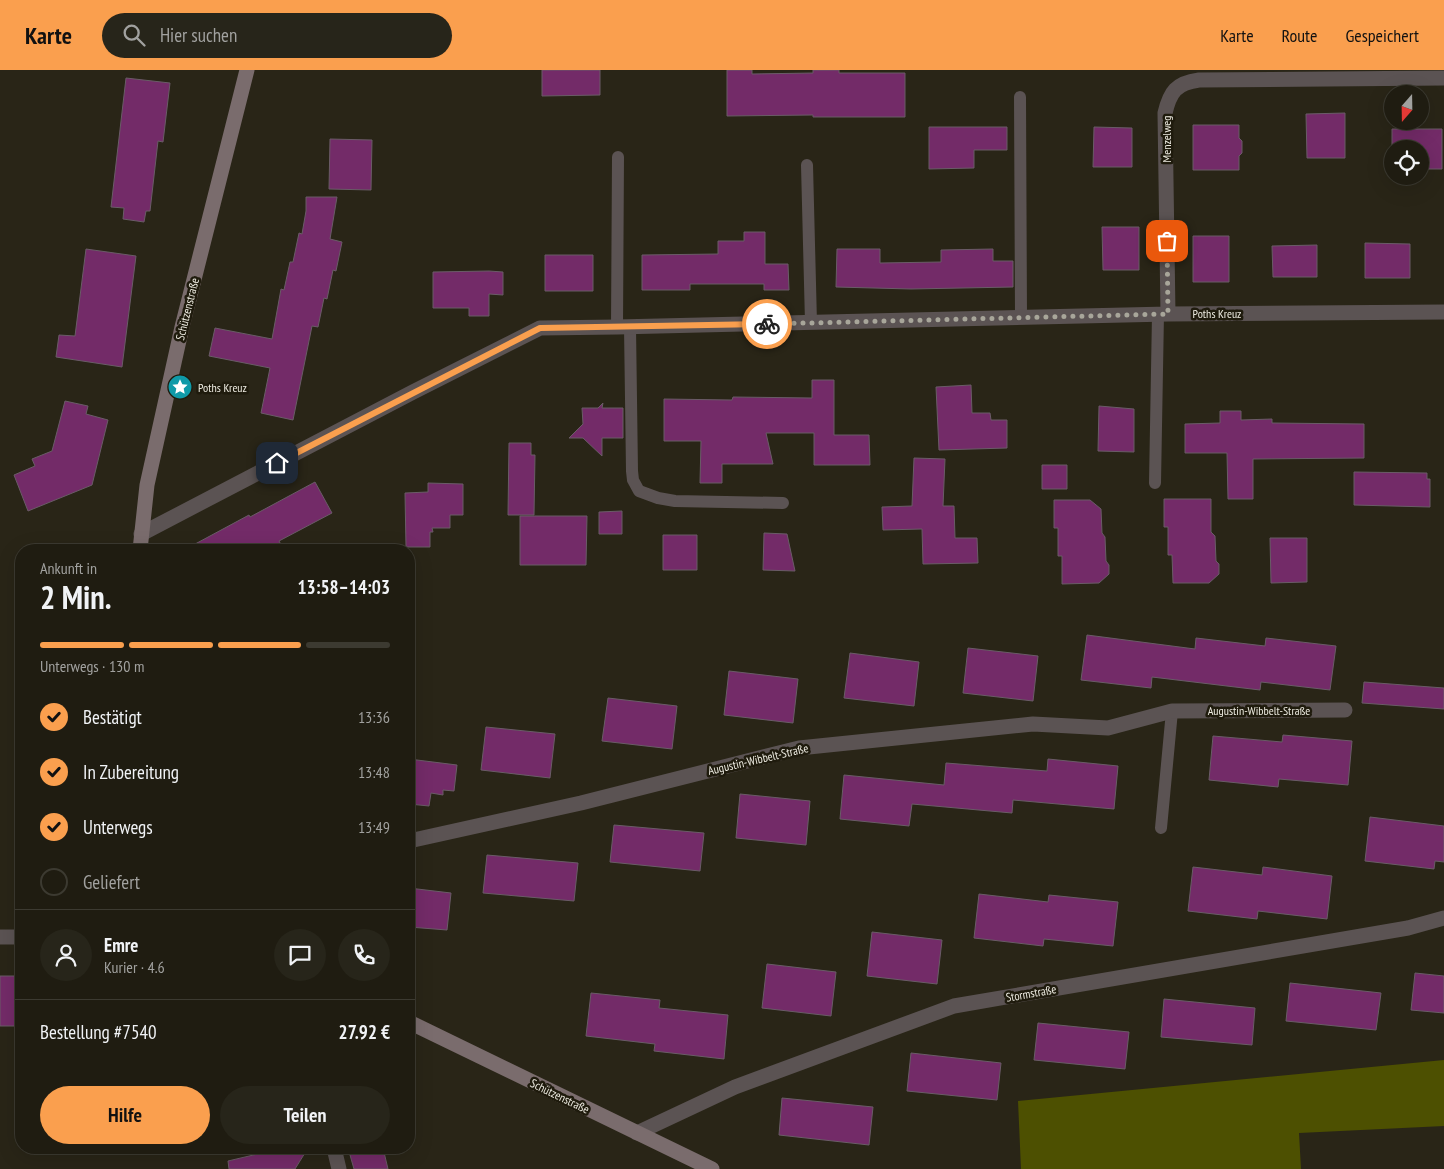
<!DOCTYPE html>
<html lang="de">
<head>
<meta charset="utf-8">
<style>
  body { margin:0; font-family:"PT Sans Narrow",sans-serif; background:#27251a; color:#f1f3f6; height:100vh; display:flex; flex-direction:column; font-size:19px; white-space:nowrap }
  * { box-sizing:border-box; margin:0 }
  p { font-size:16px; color:#a1a19f }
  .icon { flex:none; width:28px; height:28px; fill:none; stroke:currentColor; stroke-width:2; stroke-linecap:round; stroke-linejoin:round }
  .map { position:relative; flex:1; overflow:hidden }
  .details { position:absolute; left:15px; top:474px; width:400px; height:610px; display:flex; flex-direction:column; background:#1f1c11; border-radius:20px; box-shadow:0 5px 20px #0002,0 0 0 1px #3c3a31 }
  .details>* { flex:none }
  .needle { width:32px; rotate:200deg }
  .tools { position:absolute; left:1384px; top:15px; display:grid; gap:10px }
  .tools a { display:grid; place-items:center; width:45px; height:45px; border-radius:50%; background:#1f1c11; box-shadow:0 5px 20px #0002,0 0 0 1px #3c3a31; font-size:25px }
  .pin { position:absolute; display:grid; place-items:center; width:42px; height:42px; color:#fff; margin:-21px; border-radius:10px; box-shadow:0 2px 8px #0006 }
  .courier { position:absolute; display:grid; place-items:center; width:50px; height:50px; margin:-25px; border:4px solid #fa9f4e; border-radius:50%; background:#fff; color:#222; box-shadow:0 1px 6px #0007 }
  .head em { font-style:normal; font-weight:800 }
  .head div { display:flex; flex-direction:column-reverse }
  .head { display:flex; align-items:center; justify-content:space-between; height:85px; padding:0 25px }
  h1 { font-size:32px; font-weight:800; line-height:38px }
  .bar { display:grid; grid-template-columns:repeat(4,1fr); gap:8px 5px; align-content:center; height:60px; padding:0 25px }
  .bar i { height:6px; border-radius:4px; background:#3c3a31 }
  .bar .on { background:#fa9f4e }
  .bar p { grid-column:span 4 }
  .line { display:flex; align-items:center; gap:12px; padding:0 25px; border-top:1px solid #3c3a31 }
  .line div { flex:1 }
  .round { display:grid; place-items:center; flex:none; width:52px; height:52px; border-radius:26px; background:#27251a }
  ol { padding:0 25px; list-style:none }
  li { display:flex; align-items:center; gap:15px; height:55px }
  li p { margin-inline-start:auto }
  li .icon { padding:5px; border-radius:50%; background:#fa9f4e; color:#111; stroke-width:4 }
  li:last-child { color:#a1a19f }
  li i { width:28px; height:28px; border:2px solid #3c3a31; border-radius:50% }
  .action { display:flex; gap:10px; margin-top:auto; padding:10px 25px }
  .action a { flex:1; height:58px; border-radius:30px; background:#fa9f4e; color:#111; font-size:20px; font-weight:800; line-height:58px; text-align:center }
  .action a+a { background:#27251a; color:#f1f3f6 }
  header { display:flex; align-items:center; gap:30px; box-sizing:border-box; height:70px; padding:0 25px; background:#fa9f4e; color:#111 }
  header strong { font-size:24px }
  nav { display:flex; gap:28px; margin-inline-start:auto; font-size:18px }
  .search { width:350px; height:45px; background:#27251a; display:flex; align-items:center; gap:12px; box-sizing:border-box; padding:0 18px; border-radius:28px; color:#a1a19f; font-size:19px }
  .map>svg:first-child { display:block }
  .green { fill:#4d5001 }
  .building { fill:#732b68; stroke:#6a5c67 }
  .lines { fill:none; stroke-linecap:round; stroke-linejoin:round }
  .lane { stroke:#5b5353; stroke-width:12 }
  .street { stroke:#5b5353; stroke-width:15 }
  .secondary { stroke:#7a6c6d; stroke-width:15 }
  .done { stroke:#a8a69a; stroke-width:5; stroke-dasharray:0 9 }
  .route { stroke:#fa9f4e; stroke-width:6 }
  .labels { text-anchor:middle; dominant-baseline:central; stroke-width:5; stroke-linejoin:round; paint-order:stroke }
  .street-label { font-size:12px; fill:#edebe1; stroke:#1f1b0d }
  .poi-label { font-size:12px; fill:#edebe1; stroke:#1f1b0d; text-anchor:start }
</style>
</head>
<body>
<header>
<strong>Karte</strong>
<div class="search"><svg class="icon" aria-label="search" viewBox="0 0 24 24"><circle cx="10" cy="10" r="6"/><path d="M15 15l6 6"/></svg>Hier suchen</div>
<nav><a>Karte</a><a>Route</a><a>Gespeichert</a></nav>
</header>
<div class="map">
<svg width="1444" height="1099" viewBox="0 0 1444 1099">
  <rect width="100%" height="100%" fill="#292517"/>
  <path class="green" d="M1444 990V1056L1299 1063 1301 1099H1021L1018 1031Z"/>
  <path class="building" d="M542 0H600V25L542 26Z
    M727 0H752V4L813 3V0H839V3H905V47H813V45L727 46Z
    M126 8 170 13 163 72 158 71 150 141H146L144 152 123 149 124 138 111 137Z
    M1345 43V88H1307L1306 44Z
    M1193 55H1239V68L1242 71V83L1239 86V100H1193Z
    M929 57H1007V80H974V98L929 99Z
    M1094 57 1132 58V97H1093Z
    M1392 59H1442V99H1420V79H1392V99Z
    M330 69 372 70 371 120 329 119Z
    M306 127H337L330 169 342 172 336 201 333 200 327 229 324 228 318 257 312 256 293 350 261 343 270 298 209 286 215 258 272 269 281 219 284 220 290 192H293L299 163 302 164 306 141Z
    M1102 157H1139V200H1103Z
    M744 162H765V194H788L789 220H764V214H690V220H642V185L718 184V171H744Z
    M1193 166H1229V212H1193Z
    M1365 173 1410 174V208H1365Z
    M1317 175V207H1273L1272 176Z
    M86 179 136 186 122 297 56 287 59 265 75 266Z
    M837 179H880V193L941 192V180L993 179V191H1013V217L911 219 836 217Z
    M545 185H593V221H545Z
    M489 201 503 202V225L489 224V246H469V238H433V202Z
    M812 310H834V365H869L870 395H814V363H766L773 394H722V413H700L701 371H664V329L732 330 733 327 812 328Z
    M971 315 972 343H990L991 350H1007V378L939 380 936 317Z
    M65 331 88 336 86 344 108 350 92 415 28 441 14 405 35 396 32 389 52 381Z
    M603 333 602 338H623V368H602V386L583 368H569L583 354 582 338H598Z
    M1099 336 1134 339V382L1098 381Z
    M1220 341H1241V350L1272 349V353L1364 354V388L1253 389V429H1228L1227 383H1185V354L1220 353Z
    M509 373H531V385H535L534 445H508Z
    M914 388 945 389 943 436H954L955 468H977L978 493 923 494 922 459 883 460 882 437 912 436Z
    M1042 395H1067V419H1042Z
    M1354 402 1427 403V409H1430V437L1354 435Z
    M315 412 332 443 279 471 284 480H184L249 445 250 447Z
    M428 413 463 414V445H450V458H432L433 462H430V477H406L405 423 428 422Z
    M1164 429H1211V462L1215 466 1216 491 1219 494V504L1209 513H1173L1172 485H1168V457H1164Z
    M1054 430H1090L1101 439 1102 463 1105 467 1106 491 1109 495V504L1099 513 1062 514V486H1058V458H1054Z
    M622 441V464H599V442Z
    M520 446H587L586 495H520Z
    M764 463 787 464 795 501 763 500Z
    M663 465H697V500H663Z
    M1270 468H1307V512L1271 513Z
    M1087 565 1195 579 1196 568 1265 576 1266 568 1336 576 1330 620 1261 612 1260 620 1152 607 1151 618 1081 610Z
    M968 578 1038 586 1033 631 963 623Z
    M850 583 919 592 914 636 844 628Z
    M729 601 798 609 793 653 724 645Z
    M1364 612 1444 618V639L1362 633Z
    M608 628 677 636 672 679 602 671Z
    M486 657 555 664 550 708 481 700Z
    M1283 665 1352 671 1348 715 1279 709 1278 717 1209 710 1213 666 1282 672Z
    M409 689 457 695 454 721 443 720V725L431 723 429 736 409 734Z
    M1048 689 1118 696 1114 739 1013 730 1012 743 912 734 909 756 840 749 844 705 944 715 946 693 1047 701Z
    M740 724 810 731 806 775 736 768Z
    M1370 747 1444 756V792L1435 791 1434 799 1365 791Z
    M614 755 704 763 700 801 610 792Z
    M487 785 578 793 574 831 483 823Z
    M1193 797 1262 805 1263 797 1332 806 1327 849 1258 841 1257 849 1188 841Z
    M409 818 451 823 447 860 409 857Z
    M979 824 1048 832 1049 825 1118 832 1113 876 1044 869 1043 876 974 868Z
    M872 862 942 870 937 914 867 906Z
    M767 894 836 902 831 946 762 938Z
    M1415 903 1444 906V943L1411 940Z
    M0 906H21V956H0Z
    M1290 913 1381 923 1376 960 1286 951Z
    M591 923 660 930 659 938 728 945 724 989 654 981 655 974 586 966Z
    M1164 929 1255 938 1252 975 1161 967Z
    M1038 953 1129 962 1125 999 1034 990Z
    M911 983 1001 993 997 1030 907 1021Z
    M782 1028 873 1037 869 1075 779 1065Z
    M283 1078H308L295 1099H229L228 1091Z
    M348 1078H383L388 1099H354Z"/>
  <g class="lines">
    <path class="lane" d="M1020 27 1021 247
      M807 95 811 253
      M617 257 618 87
      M630 257 632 401 633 410 639 421 658 428 675 431 783 433
      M1155 413 1158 244
      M1161 758 1172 641"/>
    <path class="street" d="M1168 244 1165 43C1170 22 1176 13 1199 10L1444 8
      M141 464 413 322 540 258 617 257 1168 244 1444 242
      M409 771 581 733 799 678 1033 654 1108 658 1172 641 1345 640
      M0 867H21
      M637 1063 735 1017 954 936 1408 858 1444 848
      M334 1078 339 1099"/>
    <path class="secondary" d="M140 480 147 415 182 257 247 0
      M409 952 712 1099"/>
  </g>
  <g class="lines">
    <path class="done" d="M767 254 1168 244 1167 171"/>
    <path class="route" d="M277 393 540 258 767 254"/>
  </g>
  <defs>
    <symbol id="sight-disc" viewBox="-11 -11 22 22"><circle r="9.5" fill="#0f9aa8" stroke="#1f1b0d"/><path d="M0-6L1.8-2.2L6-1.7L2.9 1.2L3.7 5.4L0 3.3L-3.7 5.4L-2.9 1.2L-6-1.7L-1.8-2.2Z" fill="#fff"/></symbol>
  </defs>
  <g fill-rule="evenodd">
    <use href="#sight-disc" x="166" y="303" width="28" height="28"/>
  </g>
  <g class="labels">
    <g class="street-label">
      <text transform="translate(1166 69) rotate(-90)">Menzelweg</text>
      <text transform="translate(187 239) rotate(-76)">Schützenstraße</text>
      <text x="1217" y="243">Poths Kreuz</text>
      <text x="1259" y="640">Augustin-Wibbelt-Straße</text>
      <text transform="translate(758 689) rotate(-13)">Augustin-Wibbelt-Straße</text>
      <text transform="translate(1031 923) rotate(-10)">Stormstraße</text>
      <text transform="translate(560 1026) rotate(26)">Schützenstraße</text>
    </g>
    <g class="poi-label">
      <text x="198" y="317">Poths Kreuz</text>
    </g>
  </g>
</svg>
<div class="tools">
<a><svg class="needle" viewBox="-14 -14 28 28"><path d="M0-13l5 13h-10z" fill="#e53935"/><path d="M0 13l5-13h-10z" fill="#a1a19f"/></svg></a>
<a><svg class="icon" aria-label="locate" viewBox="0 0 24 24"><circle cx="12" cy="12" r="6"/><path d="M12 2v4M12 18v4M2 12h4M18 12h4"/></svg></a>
</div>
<div class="pin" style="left:1167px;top:171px;background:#ea580c"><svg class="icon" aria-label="bag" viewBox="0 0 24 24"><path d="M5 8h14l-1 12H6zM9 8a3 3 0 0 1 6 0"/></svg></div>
<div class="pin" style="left:277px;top:393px;background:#1f2937"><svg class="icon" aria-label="home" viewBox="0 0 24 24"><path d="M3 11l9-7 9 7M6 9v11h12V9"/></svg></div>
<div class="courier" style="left:767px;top:254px"><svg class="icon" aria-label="bike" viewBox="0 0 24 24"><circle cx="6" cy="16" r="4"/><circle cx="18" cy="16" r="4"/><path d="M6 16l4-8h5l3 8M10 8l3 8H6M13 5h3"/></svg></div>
<section class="details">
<div class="head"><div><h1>2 Min.</h1><p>Ankunft in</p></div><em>13:58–14:03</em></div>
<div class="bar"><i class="on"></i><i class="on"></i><i class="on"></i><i></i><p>Unterwegs · 130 m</p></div>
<ol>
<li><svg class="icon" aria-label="check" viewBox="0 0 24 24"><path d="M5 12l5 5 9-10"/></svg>Bestätigt<p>13:36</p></li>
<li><svg class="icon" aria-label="check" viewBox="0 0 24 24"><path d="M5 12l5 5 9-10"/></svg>In Zubereitung<p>13:48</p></li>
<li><svg class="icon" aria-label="check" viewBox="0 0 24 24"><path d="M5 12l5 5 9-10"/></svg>Unterwegs<p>13:49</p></li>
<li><i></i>Geliefert</li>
</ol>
<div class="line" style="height:90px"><a class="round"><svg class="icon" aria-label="person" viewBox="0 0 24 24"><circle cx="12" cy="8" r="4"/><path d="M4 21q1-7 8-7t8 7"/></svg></a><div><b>Emre</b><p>Kurier · 4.6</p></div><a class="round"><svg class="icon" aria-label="chat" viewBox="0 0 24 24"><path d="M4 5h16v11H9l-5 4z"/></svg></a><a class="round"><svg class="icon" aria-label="phone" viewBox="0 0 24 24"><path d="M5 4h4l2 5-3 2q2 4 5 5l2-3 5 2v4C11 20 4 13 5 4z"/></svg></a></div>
<div class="line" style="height:65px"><div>Bestellung #7540</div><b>27.92 €</b></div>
<div class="action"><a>Hilfe</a><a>Teilen</a></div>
</section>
</div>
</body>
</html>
